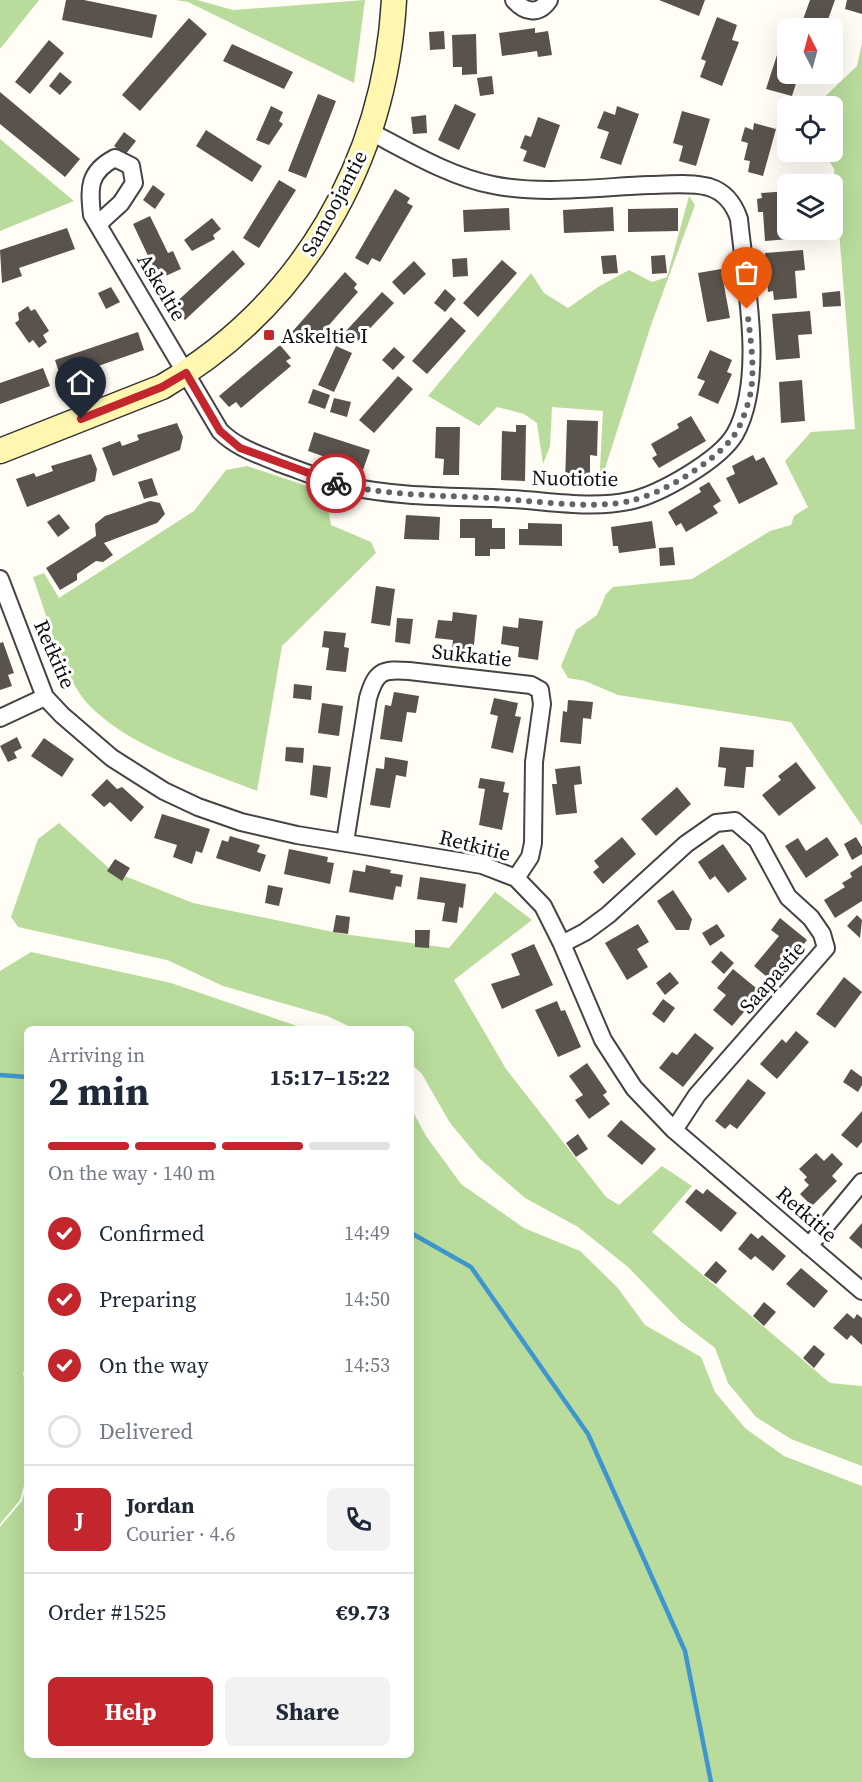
<!DOCTYPE html>
<html lang="en">
<head>
<meta charset="utf-8">
<style>
  body { margin:0; font-family:"Source Serif 4",serif; background:#f2f2f3; color:#1f2937; height:100vh; display:flex; flex-direction:column; font-size:22px; white-space:nowrap }
  * { box-sizing:border-box; margin:0 }
  p { font-size:20px; color:#747a83 }
  .icon { flex:none; width:33px; height:33px; fill:none; stroke:currentColor; stroke-width:2; stroke-linecap:round; stroke-linejoin:round }
  .map { position:relative; flex:1; overflow:hidden }
  .side { position:absolute; left:24px; top:1026px; width:390px; height:732px; display:flex; flex-direction:column; background:#fff; border-radius:9px; box-shadow:0 6px 24px #0002 }
  .side>* { flex:none }
  .needle { width:39px; rotate:354deg }
  .controls { position:absolute; left:777px; top:18px; display:grid; gap:12px }
  .controls a { display:grid; place-items:center; width:66px; height:66px; border-radius:9px; background:#fff; box-shadow:0 6px 24px #0002; font-size:30px }
  .pin { position:absolute; display:grid; place-items:center; width:51px; height:51px; color:#fff; margin:-62px -26px; border-radius:50% 50% 50% 0; rotate:-45deg; box-shadow:0 0 6px #0007 }
  .pin .icon { rotate:45deg }
  .courier { position:absolute; display:grid; place-items:center; width:60px; height:60px; margin:-30px; border:4px solid #c4262e; border-radius:50%; background:#fff; color:#222; box-shadow:0 2px 8px #0007 }
  .head em { font-style:normal; font-weight:700 }
  .head div { display:flex; flex-direction:column-reverse }
  .head { display:flex; align-items:center; justify-content:space-between; height:102px; padding:0 24px }
  h1 { font-size:39px; font-weight:700; line-height:45px }
  .bar { display:grid; grid-template-columns:repeat(4,1fr); gap:9px 6px; align-content:center; height:72px; padding:0 24px }
  .bar i { height:8px; border-radius:4px; background:#e0e1e3 }
  .bar .on { background:#c4262e }
  .bar p { grid-column:span 4 }
  .line { display:flex; align-items:center; gap:15px; padding:0 24px; border-top:2px solid #e0e1e3 }
  .line div { flex:1 }
  .round { display:grid; place-items:center; flex:none; width:63px; height:63px; border-radius:9px; background:#f2f2f3 }
  ol { padding:0 24px; list-style:none }
  li { display:flex; align-items:center; gap:18px; height:66px }
  li p { margin-inline-start:auto }
  li .icon { padding:6px; border-radius:50%; background:#c4262e; color:#fff; stroke-width:4 }
  li:last-child { color:#747a83 }
  li i { width:33px; height:33px; border:3px solid #e0e1e3; border-radius:50% }
  .cta { display:flex; gap:12px; margin-top:auto; padding:12px 24px }
  .cta a { flex:1; height:69px; border-radius:9px; background:#c4262e; color:#fff; font-size:24px; font-weight:700; line-height:69px; text-align:center }
  .cta a+a { background:#f2f2f3; color:#1f2937 }
  .map>svg:first-child { display:block }
  .forest { fill:#b9dc9c }
  .lines { fill:none; stroke-linecap:round; stroke-linejoin:round }
  .stream { stroke:#3f96cf; stroke-width:4.5 }
  .building { fill:#5a524d }
  .street-casing { stroke:#444; stroke-width:20 }
  .secondary-casing { stroke:#333; stroke-width:27 }
  .street { stroke:#fff; stroke-width:16 }
  .secondary { stroke:#fff6b0; stroke-width:24 }
  .done { stroke:#646461; stroke-width:6; stroke-dasharray:0 10.8 }
  .route { stroke:#c4262e; stroke-width:8 }
  .poi-dot { fill:#c4262e; stroke:#fff; stroke-width:2 }
  .labels { text-anchor:middle; dominant-baseline:central; stroke-width:6; stroke-linejoin:round; paint-order:stroke }
  .street-label { font-size:21px; fill:#111; stroke:#fff }
  .poi-label { font-size:21px; fill:#111; stroke:#fff; text-anchor:start }
</style>
</head>
<body>
<div class="map">
<svg width="862" height="1782" viewBox="0 0 862 1782">
  <rect width="100%" height="100%" fill="#fffdf5"/>
  <path class="forest" d="M0 0H39L0 49Z
    M176 0H197L233 10 365 0 354 83 188 2Z
    M862 43V826L791 722 618 695 585 681 568 678 561 666 576 630 597 615 606 594 613 587 692 579 770 531 791 525 794 516 808 507 785 461 811 432 855 429 834 169 824 152H832V106H815L857 66Z
    M0 139 74 201 0 231Z
    M689 196 695 205 651 325 599 487 603 411 552 407 550 446 543 464 537 423 524 414 497 407 479 426 428 396 531 273 544 293 568 308 598 287 629 270 652 282 667 277Z
    M247 466 325 492 331 525 371 542 376 553 282 646 257 791C202 769 128 747 87 703 64 678 45 611 33 577L44 573 59 598 194 511 226 470Z
    M59 823 112 871 193 903 343 934 449 948 495 892 532 920 454 980 506 1069 606 1197 619 1205 662 1166 692 1186 652 1232 830 1383 862 1386V1466L791 1439 756 1417 728 1383 715 1348 680 1321 628 1267 578 1227 525 1198 480 1159 450 1123 422 1074 411 1064V1029H355L327 1016 223 986 167 960 18 927 11 917 38 839Z
    M31 952 171 983 306 1029H27V1363L23 1373 27 1394V1475L20 1500 0 1524V971Z
    M411 1108 426 1136 461 1184 524 1228 580 1251 617 1287 645 1325 701 1357 715 1392 745 1428 784 1456 862 1486V1782H0V1527L22 1501 27 1483V1755H411Z"/>
  <g class="lines">
    <path class="stream" d="M0 1075 27 1077
      M411 1233 471 1267 588 1434 685 1651 711 1782"/>
  </g>
  <path class="building" d="M66 0H84L157 15 152 38 62 20Z
    M659 0H705L699 16Z
    M810 0H835L825 28H800Z
    M847 0H862V14L845 9Z
    M717 17 737 25 732 40 739 42 722 86 700 77 706 61 701 59Z
    M189 18 207 34 140 111 122 95Z
    M535 28V33L548 31 552 55 538 57 537 51 502 56 499 33Z
    M444 31 445 49 430 50 429 32Z
    M476 34 477 74 462 75V67H453L452 35Z
    M49 40 64 53 30 94 15 82Z
    M232 44 293 72 284 89 223 61Z
    M788 46V74H799L792 96 766 89 777 55 783 57Z
    M60 72 72 82 60 95 49 86Z
    M492 76 494 94 480 96 477 78Z
    M0 92 80 159 65 177 0 124Z
    M318 94 336 101 306 178 288 171Z
    M455 104 476 114 459 150 438 140Z
    M271 106 283 112 279 121 283 124 269 145 256 140Z
    M617 106 639 114 621 165 600 158 609 132 597 128 604 111 615 115Z
    M682 111 710 119 696 166 679 161 683 146 673 143Z
    M426 115 427 133 413 134 411 117Z
    M538 117 560 125 545 168 523 161 527 151 520 148 525 135 531 137Z
    M754 123 776 129 763 176 748 172 750 161 744 160 748 143 741 141 745 127 753 130Z
    M206 130 262 166 252 182 196 146Z
    M124 132 136 141 125 155 114 146Z
    M279 180 296 190 259 248 243 238Z
    M153 185 165 194 155 209 143 200Z
    M395 189 410 198 407 203 413 206 380 262 372 258 368 265 355 258Z
    M788 191 789 239 765 241 763 212H758L757 199 762 198 761 193Z
    M613 207 614 231 564 233 563 210Z
    M509 208 510 230 464 232 463 210Z
    M678 208V231L628 232V209Z
    M150 216 168 253 173 251 181 269 159 279 133 224Z
    M212 218 221 229 213 235 215 239 192 251 184 240Z
    M67 228 75 249 19 268 22 276 2 283 0 250Z
    M233 250 245 264 185 320 172 306Z
    M803 250 805 270 795 271 797 298 774 300 773 291 768 292 765 253Z
    M616 255 618 273 603 274 601 256Z
    M665 255 667 273 652 274 651 256Z
    M467 258 468 276 453 277 452 259Z
    M502 260 517 273 478 317 463 303Z
    M414 261 426 274 404 295 392 282Z
    M721 269 730 318 707 322 698 273Z
    M345 272 357 284 354 288 358 292 315 341 309 335 303 341 292 332Z
    M111 287 120 302 106 309 98 293Z
    M445 289 456 299 445 312 434 303Z
    M840 291 841 306 823 307 822 293Z
    M382 292 394 303 358 341 346 331Z
    M28 306 31 311 35 309 49 331 43 335 47 342 39 348 33 340 29 343 15 323 19 320 18 313Z
    M810 311 812 334 798 335 800 358 776 360 772 314Z
    M451 317 466 331 427 374 412 361Z
    M138 332 144 350 61 379 55 360Z
    M280 345 291 358 286 361 291 366 241 408 236 402 229 407 219 396Z
    M336 346 352 353 334 392 318 385Z
    M394 347 405 357 393 370 382 360Z
    M710 350 732 360 727 372 732 374 718 404 698 395 705 381 697 378Z
    M43 368 50 386 0 404V383Z
    M398 376 413 389 374 433 359 420Z
    M802 380 805 421 781 423 779 382Z
    M313 389 330 395 325 409 308 403Z
    M334 398 351 402 347 417 330 412Z
    M691 416 706 441 659 468 652 458 657 455 651 444 679 428 677 424Z
    M567 420 598 421 597 456 590 455V484L565 483Z
    M177 423 183 437 180 450 113 476 102 448 120 441 122 446 139 440 137 435Z
    M516 425H526L525 481 501 480 502 431 516 432Z
    M436 427H460L459 475H443L444 459 435 458Z
    M314 432 370 450 363 470 308 451Z
    M91 454 97 469 95 481 27 507 16 479 34 473 36 477 53 471 51 466Z
    M753 455 756 461 764 457 778 484 739 504 726 478 735 474 732 466Z
    M152 478 158 495 144 499 138 482Z
    M709 482 721 501 713 506 718 513 686 532 681 523 676 526 668 512 701 492 699 488Z
    M150 501 160 503 165 514 157 523 104 543 113 555 103 562 96 561 77 574V580L60 590 46 568 96 536 95 524 105 516Z
    M59 514 70 528 58 537 47 522Z
    M406 515 440 517 439 540 404 539Z
    M460 519H492V528H505V549H490V556H475V538H460Z
    M652 521 656 548 619 553 618 546H613L611 527Z
    M528 523 562 524V546L519 545V529H528Z
    M673 547 675 565 660 566 659 548Z
    M376 586 395 589 390 626 371 623Z
    M453 612 477 615 473 654 452 651 453 640 435 638 438 620 452 621Z
    M397 618 413 619 410 644 395 642Z
    M519 618 543 621 538 660 518 657 519 647 501 644 503 626 518 628Z
    M324 631 346 633 344 647 349 648 346 672 326 670 329 648 322 647Z
    M3 642 14 673 8 675 12 686 0 690V643Z
    M294 684 312 686 311 700 293 698Z
    M394 692 419 696 416 713 407 712 402 742 380 739 385 705 391 706Z
    M494 698 518 703 515 716 521 717 513 753 491 748 498 716 490 714Z
    M568 700 593 702 591 719 583 718 581 744 560 742 563 711 567 712Z
    M322 703 343 706 339 736 318 733Z
    M17 737 22 748 14 752 17 758 8 762 0 746Z
    M44 738 74 759 62 777 31 756Z
    M286 747 304 748 303 763 285 761Z
    M720 747 754 750 753 767H746L744 788 724 786 726 768 718 767Z
    M385 757 408 761 406 777 396 775 390 808 370 805 376 768 384 769Z
    M796 762 816 788 779 816 762 795 781 780 778 776Z
    M313 765 331 767 327 798 310 795Z
    M580 766 582 784 574 785 577 813 556 815 552 784H557L555 769Z
    M480 778 505 782 503 792 509 793 502 830 479 825 485 789 478 788Z
    M107 779 117 789 122 787 144 807 131 822 110 802 104 807 91 795Z
    M677 787 691 804 656 836 641 819Z
    M162 814 210 829 202 853 196 851 192 864 173 857 177 845 154 838Z
    M230 836 260 845 257 852 266 855 260 872 216 858 222 840 228 842Z
    M622 837 636 854 603 884 593 872 599 867 594 861Z
    M827 837 839 855 806 878 785 846 798 838 806 851Z
    M856 837 862 847V854L852 860 844 844Z
    M723 844 747 879 728 893 715 876 710 880 698 862Z
    M289 849 328 857 327 862 334 863 330 884 284 874Z
    M115 859 130 868 122 881 107 871Z
    M366 865 391 870 390 873 403 875 401 887 396 886 393 900 349 892 353 870 365 872Z
    M862 865V901L835 918 824 900 845 887 842 883 852 877 850 873Z
    M420 877 466 884 463 908 459 907 457 923 442 921 445 903 417 899Z
    M268 885 283 888 279 906 265 903Z
    M673 890 692 919 689 930H676L657 901Z
    M336 915 350 917 348 934 333 932Z
    M857 915 862 920 860 938 847 926Z
    M780 918 807 940 773 982 754 966 779 936 771 930Z
    M638 924 649 942 637 949 648 967 627 980 605 943Z
    M717 924 725 936 710 946 702 933Z
    M415 930H430L429 948 415 947Z
    M534 944 553 985 502 1009 491 984 520 975 511 954Z
    M721 951 734 963 724 974 711 962Z
    M733 969 761 992 732 1026 713 1010 726 995 717 988Z
    M670 972 679 983 665 995 656 983Z
    M844 977 862 992 835 1028 816 1014Z
    M663 999 675 1008 664 1023 652 1014Z
    M557 1001 561 1011 565 1010 581 1047 558 1057 535 1010Z
    M796 1031 809 1042 777 1079 760 1064 782 1039 786 1043Z
    M695 1033 714 1048 683 1087 659 1068 672 1052 677 1055Z
    M587 1063 607 1092 603 1095 610 1104 589 1119 575 1100 583 1095 569 1076Z
    M851 1069 862 1077V1085L858 1092 843 1082Z
    M748 1079 766 1093 737 1129 730 1124 725 1129 715 1121Z
    M862 1111V1142L857 1148 841 1135Z
    M621 1120 656 1149 642 1165 607 1136Z
    M578 1134 588 1149 576 1157 566 1143Z
    M816 1153 824 1161 832 1153 843 1164 832 1176 837 1181 812 1206 800 1194 809 1185 804 1180 807 1177 799 1169Z
    M696 1189 703 1194 707 1189 737 1213 721 1232 685 1202Z
    M862 1223V1249L849 1238Z
    M751 1233 758 1239 762 1235 786 1256 773 1271 755 1256 751 1260 738 1249Z
    M716 1261 727 1271 716 1284 704 1275Z
    M801 1268 828 1291 814 1308 786 1284Z
    M764 1302 776 1312 764 1326 753 1316Z
    M847 1313 854 1319 857 1314 862 1318V1345L851 1335 847 1340 833 1328Z
    M814 1345 825 1354 814 1368 803 1358Z"/>
  <g class="lines">
    <defs>
      <path id="street" d="M514 0C525 13 539 15 549 0
        M98 224 121 203 134 183 131 166 115 158C88 172 89 188 92 215L220 431C237 448 258 454 279 463 302 471 325 481 348 486 400 498 458 496 511 499 549 501 592 509 629 501 659 495 720 460 735 434 766 378 745 282 739 219 734 204 725 192 709 187 691 182 668 185 649 185 600 187 541 195 493 185 451 177 409 152 371 132
        M0 579 45 697 62 715 112 758 164 791 198 807 241 822 297 835 482 865 516 878 543 906 562 944 603 1040 634 1088 674 1130 862 1291
        M0 718 45 697
        M345 842 368 698C376 671 382 669 409 671L531 685 540 690 542 704 534 762 533 843 530 857 516 878
        M562 944 585 932 608 915 686 844 716 823 735 821 757 840 788 897 811 918 822 934 826 948 697 1095 674 1130
        M809 1246 862 1182"/>
      <path id="secondary" d="M0 451 162 387C303 305 385 161 394 0"/>
    </defs>
    <use href="#street" class="street-casing"/>
    <use href="#secondary" class="secondary-casing"/>
    <use href="#street" class="street"/>
    <use href="#secondary" class="secondary"/>
  </g>
  <g class="lines">
    <path class="done" d="M336 483C385 496 439 495 489 498 530 500 591 510 630 501 662 494 713 463 733 437 742 425 748 405 751 391 755 364 750 336 747 309"/>
    <path class="route" d="M81 419 162 387 186 373 220 431 240 448 336 483"/>
  </g>
  <rect class="poi-dot" x="263" y="329" width="12" height="12" rx="3"/>
  <g class="labels">
    <g class="street-label">
      <text transform="translate(334 203) rotate(-62)">Samoojantie</text>
      <text transform="translate(162 287) rotate(59)">Askeltie</text>
      <text transform="translate(575 478) rotate(1)">Nuotiotie</text>
      <text transform="translate(55 654) rotate(66)">Retkitie</text>
      <text transform="translate(472 655) rotate(6)">Sukkatie</text>
      <text transform="translate(475 845) rotate(14)">Retkitie</text>
      <text transform="translate(772 977) rotate(-49)">Saapastie</text>
      <text transform="translate(807 1214) rotate(41)">Retkitie</text>
    </g>
    <g class="poi-label">
      <text x="281" y="335">Askeltie I</text>
    </g>
  </g>
</svg>
<div class="controls">
<a><svg class="needle" viewBox="-14 -14 28 28"><path d="M0-13l5 13h-10z" fill="#e53935"/><path d="M0 13l5-13h-10z" fill="#747a83"/></svg></a>
<a><svg class="icon" aria-label="locate" viewBox="0 0 24 24"><circle cx="12" cy="12" r="6"/><path d="M12 2v4M12 18v4M2 12h4M18 12h4"/></svg></a>
<a><svg class="icon" aria-label="layers" viewBox="0 0 24 24"><path d="M12 4l9 5-9 5-9-5zM3 14l9 5 9-5"/></svg></a>
</div>
<div class="pin" style="left:747px;top:309px;background:#ea580c"><svg class="icon" aria-label="bag" viewBox="0 0 24 24"><path d="M5 8h14l-1 12H6zM9 8a3 3 0 0 1 6 0"/></svg></div>
<div class="pin" style="left:81px;top:419px;background:#1f2937"><svg class="icon" aria-label="home" viewBox="0 0 24 24"><path d="M3 11l9-7 9 7M6 9v11h12V9"/></svg></div>
<div class="courier" style="left:336px;top:483px"><svg class="icon" aria-label="bike" viewBox="0 0 24 24"><circle cx="6" cy="16" r="4"/><circle cx="18" cy="16" r="4"/><path d="M6 16l4-8h5l3 8M10 8l3 8H6M13 5h3"/></svg></div>
<section class="side">
<div class="head"><div><h1>2 min</h1><p>Arriving in</p></div><em>15:17–15:22</em></div>
<div class="bar"><i class="on"></i><i class="on"></i><i class="on"></i><i></i><p>On the way · 140 m</p></div>
<ol>
<li><svg class="icon" aria-label="check" viewBox="0 0 24 24"><path d="M5 12l5 5 9-10"/></svg>Confirmed<p>14:49</p></li>
<li><svg class="icon" aria-label="check" viewBox="0 0 24 24"><path d="M5 12l5 5 9-10"/></svg>Preparing<p>14:50</p></li>
<li><svg class="icon" aria-label="check" viewBox="0 0 24 24"><path d="M5 12l5 5 9-10"/></svg>On the way<p>14:53</p></li>
<li><i></i>Delivered</li>
</ol>
<div class="line" style="height:108px"><b class="round" style="background:#c4262e;color:#fff">J</b><div><b>Jordan</b><p>Courier · 4.6</p></div><a class="round"><svg class="icon" aria-label="phone" viewBox="0 0 24 24"><path d="M5 4h4l2 5-3 2q2 4 5 5l2-3 5 2v4C11 20 4 13 5 4z"/></svg></a></div>
<div class="line" style="height:78px"><div>Order #1525</div><b>€9.73</b></div>
<div class="cta"><a>Help</a><a>Share</a></div>
</section>
</div>
</body>
</html>
